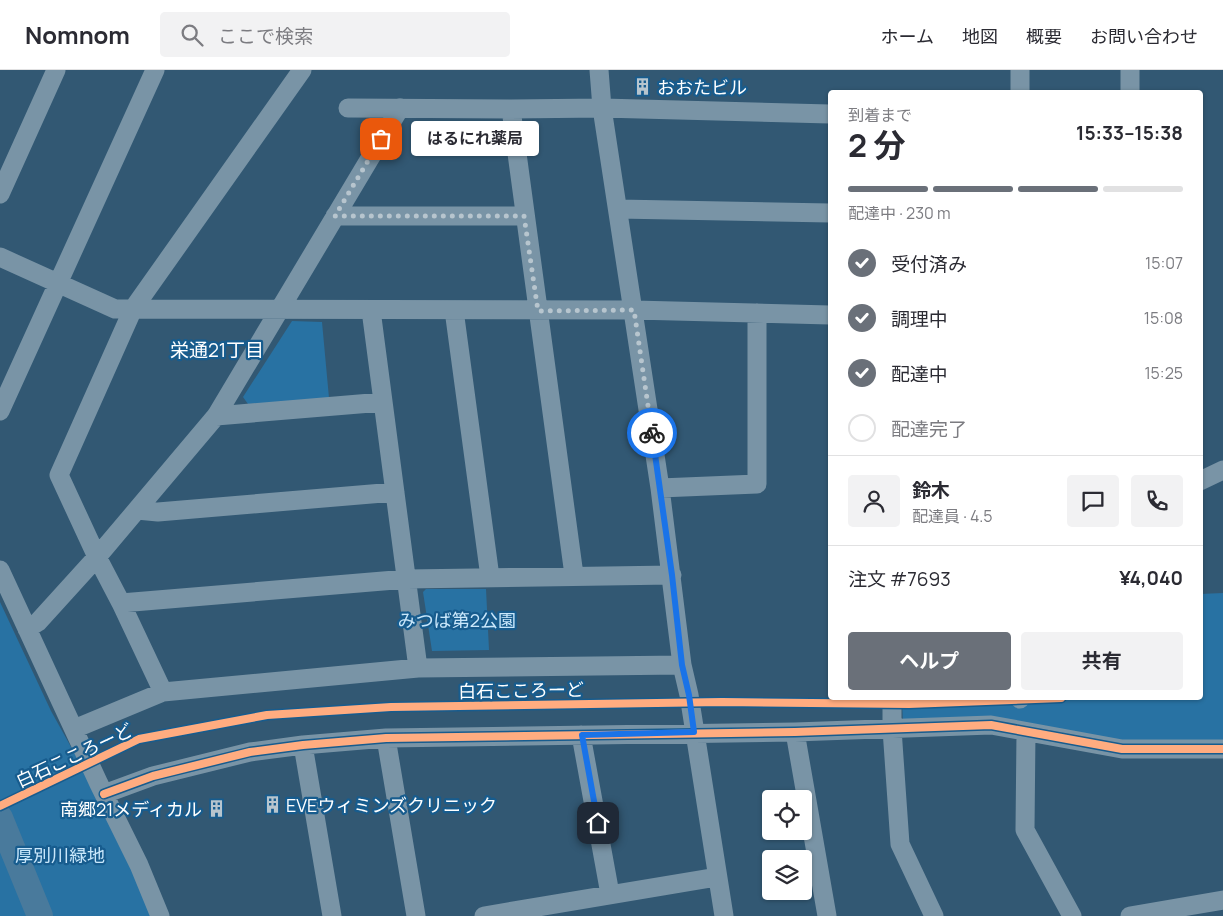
<!DOCTYPE html>
<html lang="ja">
<head>
<meta charset="utf-8">
<style>
  body { margin:0; font-family:Manrope,"Noto Sans JP",sans-serif; background:#f2f2f3; color:#2b2b33; height:100vh; display:flex; flex-direction:column; font-size:19px; white-space:nowrap }
  * { box-sizing:border-box; margin:0 }
  p { font-size:16px; color:#7c7c81 }
  .icon { flex:none; width:28px; height:28px; fill:none; stroke:currentColor; stroke-width:2; stroke-linecap:round; stroke-linejoin:round }
  .map { position:relative; flex:1; overflow:hidden }
  .details { position:absolute; left:828px; top:20px; width:375px; height:610px; display:flex; flex-direction:column; background:#fff; border-radius:5px; box-shadow:0 1px 4px #0004 }
  .details>* { flex:none }
  .fabs { position:absolute; left:762px; top:720px; display:grid; gap:10px }
  .fabs a { display:grid; place-items:center; width:50px; height:50px; border-radius:5px; background:#fff; box-shadow:0 1px 4px #0004; font-size:25px }
  .pin { position:absolute; display:grid; place-items:center; width:42px; height:42px; color:#fff; margin:-21px; border-radius:10px; box-shadow:0 2px 8px #0006 }
  .courier { position:absolute; display:grid; place-items:center; width:50px; height:50px; margin:-25px; border:4px solid #1a73e8; border-radius:50%; background:#fff; color:#222; box-shadow:0 1px 6px #0007 }
  .bubble { position:absolute; height:35px; border-radius:5px; background:#fff; box-shadow:0 1px 4px #0004; font-size:16px; font-weight:700; line-height:35px; text-align:center }
  .headline em { font-style:normal; font-weight:700 }
  .headline div { display:flex; flex-direction:column-reverse }
  .headline { display:flex; align-items:center; justify-content:space-between; height:85px; padding:0 20px }
  h1 { font-size:32px; font-weight:700; line-height:38px }
  .bar { display:grid; grid-template-columns:repeat(4,1fr); gap:8px 5px; align-content:center; height:60px; padding:0 20px }
  .bar i { height:6px; border-radius:4px; background:#e1e1e2 }
  .bar .active { background:#6a7079 }
  .bar p { grid-column:span 4 }
  .line { display:flex; align-items:center; gap:12px; padding:0 20px; border-top:1px solid #e1e1e2 }
  .line div { flex:1 }
  .round { display:grid; place-items:center; flex:none; width:52px; height:52px; border-radius:5px; background:#f2f2f3 }
  ol { padding:0 20px; list-style:none }
  li { display:flex; align-items:center; gap:15px; height:55px }
  li p { margin-inline-start:auto }
  li .icon { padding:5px; border-radius:50%; background:#6a7079; color:#fff; stroke-width:4 }
  li:last-child { color:#7c7c81 }
  li i { width:28px; height:28px; border:2px solid #e1e1e2; border-radius:50% }
  .primary-button { display:flex; gap:10px; margin-top:auto; padding:10px 20px }
  .primary-button a { flex:1; height:58px; border-radius:5px; background:#6a7079; color:#fff; font-size:20px; font-weight:700; line-height:58px; text-align:center }
  .primary-button a+a { background:#f2f2f3; color:#2b2b33 }
  header { display:flex; align-items:center; gap:30px; box-sizing:border-box; height:70px; padding:0 25px; background:#fff; border-bottom:1px solid #e1e1e2 }
  header strong { font-size:24px }
  nav { display:flex; gap:28px; margin-inline-start:auto; font-size:18px }
  .search { width:350px; height:45px; background:#f2f2f3; display:flex; align-items:center; gap:12px; box-sizing:border-box; padding:0 18px; border-radius:5px; color:#7c7c81; font-size:19px }
  .map>svg:first-child { display:block }
  .green { fill:#2872a3 }
  .lines { fill:none; stroke-linecap:round; stroke-linejoin:round }
  .river { stroke:#497a9c; stroke-width:26 }
  .minor { stroke:#7994a6; stroke-width:19 }
  .cycleway-casing { stroke:#175c8e; stroke-width:11 }
  .cycleway { stroke:#ffac80; stroke-width:8 }
  .done { stroke:#b7c5ce; stroke-width:5; stroke-dasharray:0 9 }
  .route { stroke:#1a73e8; stroke-width:6 }
  .labels { text-anchor:middle; dominant-baseline:central; stroke-width:4.5; stroke-linejoin:round; paint-order:stroke }
  .poi-label { font-size:18px; fill:#fff; stroke:#175c8e; text-anchor:start }
  .park-label { font-size:18px; fill:#c9e7fb; stroke:#175c8e }
  .street-label { font-size:18px; fill:#fff; stroke:#175c8e }
  .neighbourhood-label { font-size:19px; fill:#fff; stroke:#175c8e }
</style>
</head>
<body>
<header>
<strong>Nomnom</strong>
<div class="search"><svg class="icon" aria-label="search" viewBox="0 0 24 24"><circle cx="10" cy="10" r="6"/><path d="M15 15l6 6"/></svg>ここで検索</div>
<nav><a>ホーム</a><a>地図</a><a>概要</a><a>お問い合わせ</a></nav>
</header>
<div class="map">
<svg width="1223" height="846" viewBox="0 0 1223 846">
  <rect width="100%" height="100%" fill="#325873"/>
  <path class="green" d="M292 251 322 252 329 328 326 330 248 334 243 327Z
    M426 519H486L489 580 432 581 423 522Z
    M1223 523V673H1123L903 656 902 628H1200V524Z
    M0 532 51 641 109 745 151 846H0Z"/>
  <g class="lines">
    <path class="river" d="M0 748 40 846"/>
    <path class="minor" d="M302 0 133 239 634 240 830 245
      M599 0 602 38 660 418 682 595 689 625 724 846
      M1020 0V22
      M1130 0V22
      M348 38 511 39 602 38 830 44
      M511 39 574 505
      M0 124 56 0
      M618 139 830 143
      M335 146H524
      M0 187 115 239H133L59 405 97 487 121 533 163 622
      M371 240 418 598
      M454 240 490 507
      M0 341 155 0
      M216 346 383 332
      M1200 411 1223 400
      M660 418 757 414V243
      M137 440 158 442 395 422
      M0 500 99 714 139 795 160 846
      M121 533 407 509 672 505
      M27 559 38 552 97 487 216 346 400 38
      M892 628V659L900 774 934 846
      M1020 629V628
      M74 659 163 622 418 598 682 595
      M795 662 827 846
      M1026 662 1025 760 1072 846
      M581 665 610 824
      M386 668 416 846
      M303 675 332 846
      M104 724 153 706 250 682 303 675 386 668 795 662 991 655 1122 679H1223
      M484 846 717 807
      M1130 846 1223 830"/>
    <defs>
      <path id="cycleway" d="M104 724 153 706 250 682 303 675 386 668 795 662 991 655 1122 679H1223
        M0 736 139 669 267 645 391 637 722 632 909 634 1061 628"/>
    </defs>
    <use href="#cycleway" class="cycleway-casing"/>
    <use href="#cycleway" class="cycleway"/>
  </g>
  <g class="lines">
    <path class="done" d="M381 69 335 146H524L538 241 634 240 652 363"/>
    <path class="route" d="M598 753 582 665 694 662 689 625 682 595 672 505 652 363"/>
  </g>
  <defs>
    <symbol id="building-bare" viewBox="-9 -9 18 18"><path d="M-4-6H4V6H1V3H-1V6H-4ZM-2.5-4.3h1.7v1.8h-1.7ZM.8-4.3h1.7v1.8H.8ZM-2.5-1h1.7V.8h-1.7ZM.8-1h1.7V.8H.8Z" fill="#b7c5ce" stroke="#175c8e" stroke-width="2.5" paint-order="stroke"/></symbol>
  </defs>
  <g fill-rule="evenodd">
    <use href="#building-bare" x="630" y="4" width="25" height="25"/>
    <use href="#building-bare" x="260" y="722" width="25" height="25"/>
    <use href="#building-bare" x="204" y="726" width="25" height="25"/>
  </g>
  <g class="labels">
    <g class="poi-label">
      <text x="657" y="17">おおたビル</text>
      <text x="286" y="735">EVEウィミンズクリニック</text>
      <text x="202" y="739" text-anchor="end">南郷21メディカル</text>
    </g>
    <g class="park-label">
      <text x="457" y="550">みつば第2公園</text>
      <text x="60" y="785">厚別川緑地</text>
    </g>
    <g class="street-label">
      <text transform="translate(521 620) rotate(-1)">白石こころーど</text>
      <text transform="translate(74 685) rotate(-25)">白石こころーど</text>
    </g>
    <g class="neighbourhood-label">
      <text x="217" y="280">栄通21丁目</text>
    </g>
  </g>
</svg>
<div class="fabs">
<a><svg class="icon" aria-label="locate" viewBox="0 0 24 24"><circle cx="12" cy="12" r="6"/><path d="M12 2v4M12 18v4M2 12h4M18 12h4"/></svg></a>
<a><svg class="icon" aria-label="layers" viewBox="0 0 24 24"><path d="M12 4l9 5-9 5-9-5zM3 14l9 5 9-5"/></svg></a>
</div>
<div class="pin" style="left:381px;top:69px;background:#ea580c"><svg class="icon" aria-label="bag" viewBox="0 0 24 24"><path d="M5 8h14l-1 12H6zM9 8a3 3 0 0 1 6 0"/></svg></div>
<div class="pin" style="left:598px;top:753px;background:#1f2937"><svg class="icon" aria-label="home" viewBox="0 0 24 24"><path d="M3 11l9-7 9 7M6 9v11h12V9"/></svg></div>
<div class="courier" style="left:652px;top:363px"><svg class="icon" aria-label="bike" viewBox="0 0 24 24"><circle cx="6" cy="16" r="4"/><circle cx="18" cy="16" r="4"/><path d="M6 16l4-8h5l3 8M10 8l3 8H6M13 5h3"/></svg></div>
<div class="bubble" style="left:411px;top:51px;width:128px">はるにれ薬局</div>
<section class="details">
<div class="headline"><div><h1>2 分</h1><p>到着まで</p></div><em>15:33–15:38</em></div>
<div class="bar"><i class="active"></i><i class="active"></i><i class="active"></i><i></i><p>配達中 · 230 m</p></div>
<ol>
<li><svg class="icon" aria-label="check" viewBox="0 0 24 24"><path d="M5 12l5 5 9-10"/></svg>受付済み<p>15:07</p></li>
<li><svg class="icon" aria-label="check" viewBox="0 0 24 24"><path d="M5 12l5 5 9-10"/></svg>調理中<p>15:08</p></li>
<li><svg class="icon" aria-label="check" viewBox="0 0 24 24"><path d="M5 12l5 5 9-10"/></svg>配達中<p>15:25</p></li>
<li><i></i>配達完了</li>
</ol>
<div class="line" style="height:90px"><a class="round"><svg class="icon" aria-label="person" viewBox="0 0 24 24"><circle cx="12" cy="8" r="4"/><path d="M4 21q1-7 8-7t8 7"/></svg></a><div><b>鈴木</b><p>配達員 · 4.5</p></div><a class="round"><svg class="icon" aria-label="chat" viewBox="0 0 24 24"><path d="M4 5h16v11H9l-5 4z"/></svg></a><a class="round"><svg class="icon" aria-label="phone" viewBox="0 0 24 24"><path d="M5 4h4l2 5-3 2q2 4 5 5l2-3 5 2v4C11 20 4 13 5 4z"/></svg></a></div>
<div class="line" style="height:65px"><div>注文 #7693</div><b>¥4,040</b></div>
<div class="primary-button"><a>ヘルプ</a><a>共有</a></div>
</section>
</div>
</body>
</html>
